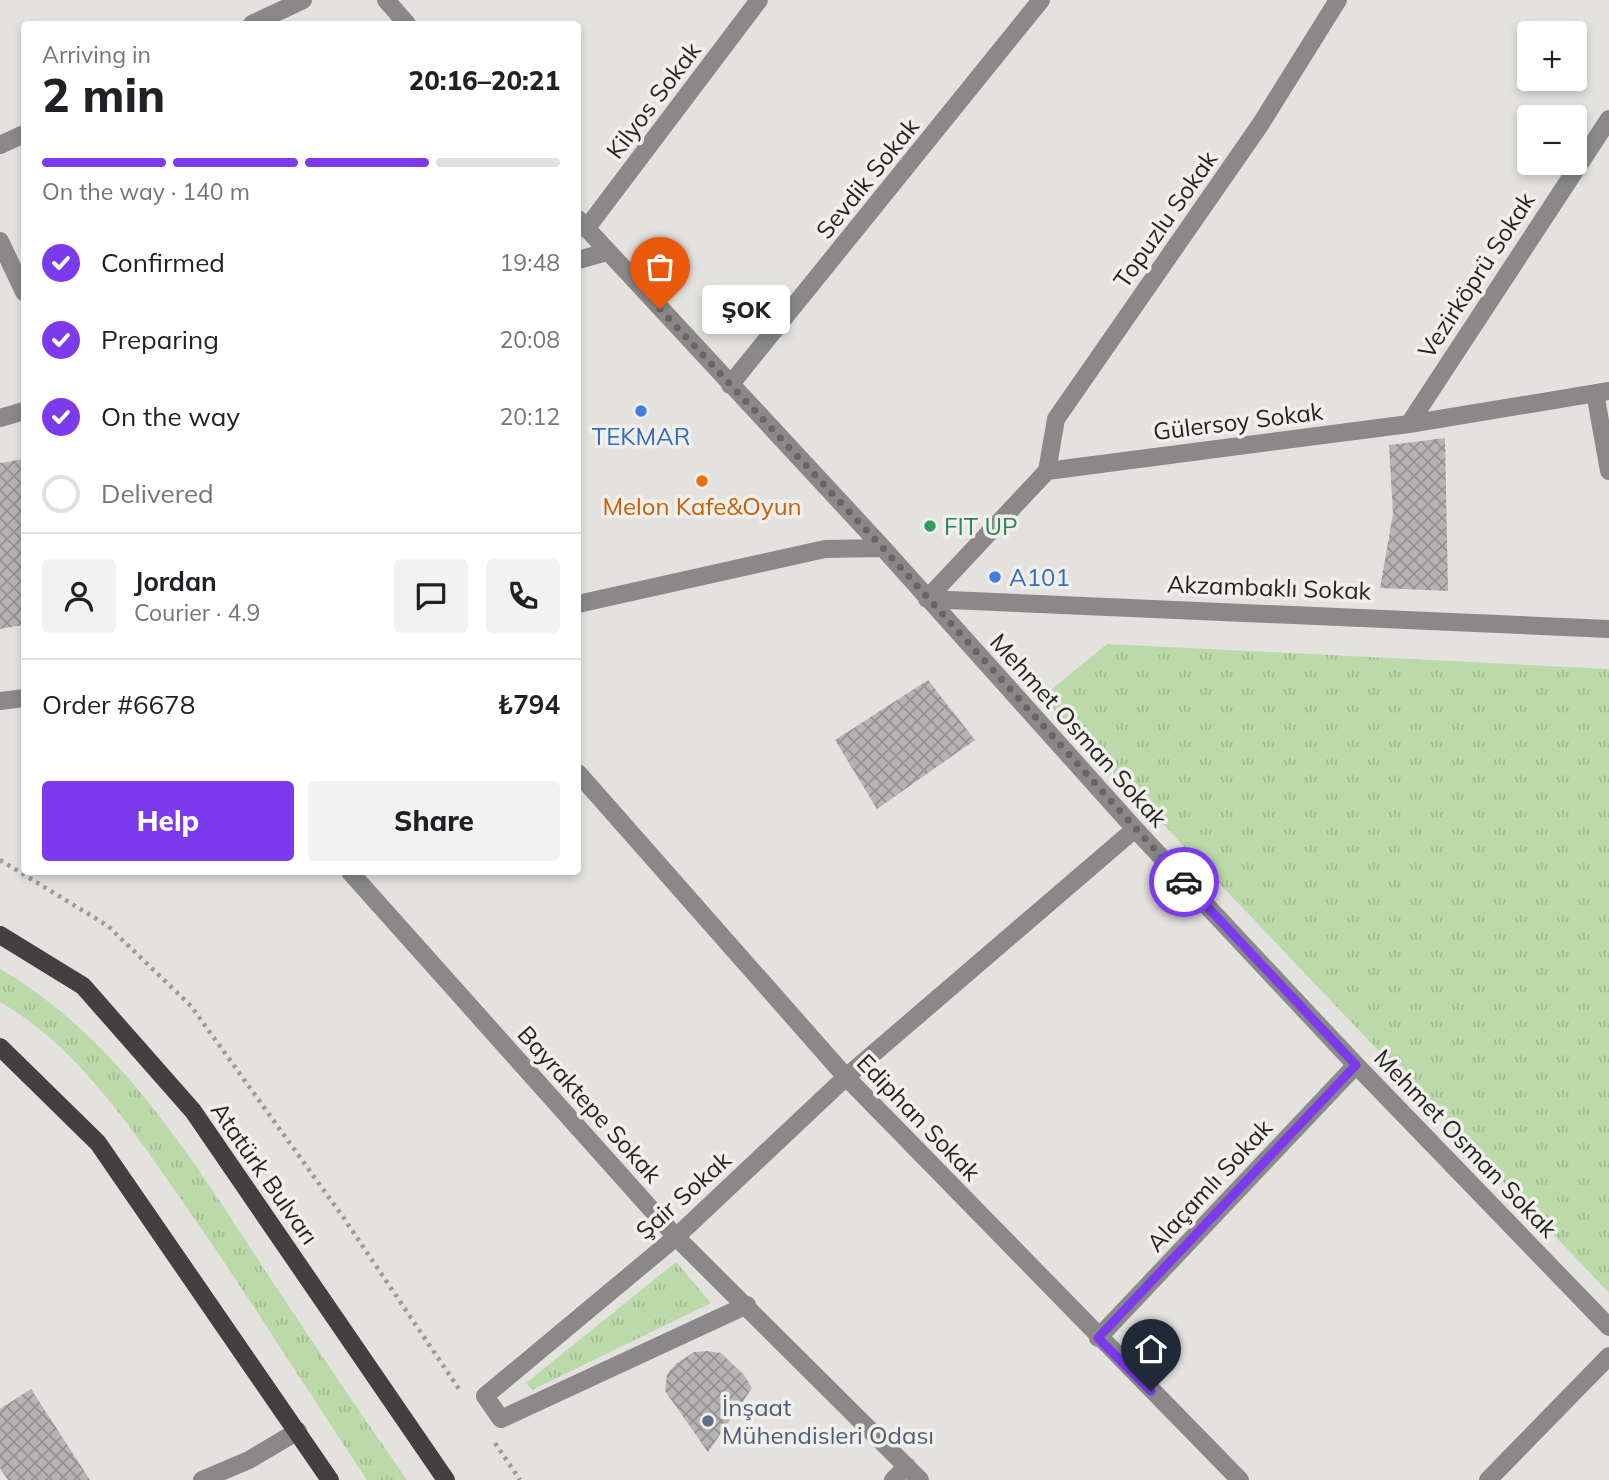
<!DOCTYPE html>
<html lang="en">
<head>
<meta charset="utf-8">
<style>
  body { margin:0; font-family:Mulish,sans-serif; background:#f2f2f2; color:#202124; height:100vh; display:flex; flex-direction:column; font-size:26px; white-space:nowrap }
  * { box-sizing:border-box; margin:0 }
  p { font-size:23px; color:#757577 }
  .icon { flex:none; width:38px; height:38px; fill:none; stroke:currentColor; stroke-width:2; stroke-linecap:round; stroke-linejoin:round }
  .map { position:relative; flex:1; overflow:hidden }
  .drawer { position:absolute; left:21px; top:21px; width:560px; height:854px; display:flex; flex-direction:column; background:#fff; border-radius:7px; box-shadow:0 4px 10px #0003 }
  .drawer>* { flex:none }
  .buttons { position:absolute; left:1517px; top:21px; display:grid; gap:14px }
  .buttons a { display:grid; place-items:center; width:70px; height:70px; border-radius:7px; background:#fff; box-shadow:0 4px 10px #0003; font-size:35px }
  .pin { position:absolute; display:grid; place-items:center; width:60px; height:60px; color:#fff; margin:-72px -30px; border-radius:50% 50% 50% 0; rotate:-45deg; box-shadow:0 0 7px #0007 }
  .pin .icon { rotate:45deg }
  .courier { position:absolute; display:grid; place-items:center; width:70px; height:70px; margin:-35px; border:5px solid #7c3aed; border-radius:50%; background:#fff; color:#222; box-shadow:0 2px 9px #0007 }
  .bubble { position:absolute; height:49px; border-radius:7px; background:#fff; box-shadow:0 4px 10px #0003; font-size:23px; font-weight:800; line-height:49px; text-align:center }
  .head em { font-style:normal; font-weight:800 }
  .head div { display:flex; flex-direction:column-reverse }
  .head { display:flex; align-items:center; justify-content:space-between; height:119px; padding:0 21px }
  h1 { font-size:46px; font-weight:800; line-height:52px }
  .bar { display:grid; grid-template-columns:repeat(4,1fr); gap:10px 7px; align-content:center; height:84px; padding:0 21px }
  .bar i { height:9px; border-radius:5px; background:#e0e0e0 }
  .bar .current { background:#7c3aed }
  .bar p { grid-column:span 4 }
  .line { display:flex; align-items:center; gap:18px; padding:0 21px; border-top:2px solid #e0e0e0 }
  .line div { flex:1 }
  .round { display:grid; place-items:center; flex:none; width:74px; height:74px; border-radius:7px; background:#f2f2f2 }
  ol { padding:0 21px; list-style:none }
  li { display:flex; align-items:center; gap:21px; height:77px }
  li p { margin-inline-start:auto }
  li .icon { padding:7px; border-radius:50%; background:#7c3aed; color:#fff; stroke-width:4 }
  li:last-child { color:#757577 }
  li i { width:38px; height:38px; border:4px solid #e0e0e0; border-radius:50% }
  .primary-button { display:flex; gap:14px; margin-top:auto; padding:14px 21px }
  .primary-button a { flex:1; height:80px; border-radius:7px; background:#7c3aed; color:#fff; font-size:28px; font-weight:800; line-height:80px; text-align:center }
  .primary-button a+a { background:#f2f2f2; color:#202124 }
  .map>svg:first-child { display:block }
  .grass { fill:url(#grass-tufts) }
  .building { fill:url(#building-cross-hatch) }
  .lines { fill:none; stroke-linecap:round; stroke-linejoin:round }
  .path { stroke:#9d9c9a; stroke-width:4.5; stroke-dasharray:3.5 5; stroke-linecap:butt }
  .minor { stroke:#8a8888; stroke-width:18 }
  .major { stroke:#434041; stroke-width:18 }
  .done { stroke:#686665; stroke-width:7; stroke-dasharray:0 12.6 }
  .route { stroke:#7c3aed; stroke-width:9 }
  .shop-dot { fill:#3f7fe0; stroke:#f1efec; stroke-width:2.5 }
  .food-dot { fill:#e8710a; stroke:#f1efec; stroke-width:2.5 }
  .leisure-dot { fill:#2e9e5b; stroke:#f1efec; stroke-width:2.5 }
  .service-dot { fill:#5c6f8a; stroke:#f1efec; stroke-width:2.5 }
  .labels { text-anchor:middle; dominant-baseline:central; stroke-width:7; stroke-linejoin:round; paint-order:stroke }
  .street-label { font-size:24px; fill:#252423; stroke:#f1efec }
  .shop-label { font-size:24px; fill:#366cbe; stroke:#f1efec }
  .food-label { font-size:24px; fill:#c56008; stroke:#f1efec }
  .leisure-label { font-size:24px; fill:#27864d; stroke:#f1efec; text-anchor:start }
  .service-label { font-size:24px; fill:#4e5e75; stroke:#f1efec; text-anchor:start }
</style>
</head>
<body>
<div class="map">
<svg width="1609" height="1480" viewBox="0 0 1609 1480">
  <defs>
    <pattern id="grass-tufts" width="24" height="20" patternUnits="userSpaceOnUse" patternTransform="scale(1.75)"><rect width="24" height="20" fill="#bbd9a9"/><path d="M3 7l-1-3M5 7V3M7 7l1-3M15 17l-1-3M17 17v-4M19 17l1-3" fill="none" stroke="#a1ba91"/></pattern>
    <pattern id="building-cross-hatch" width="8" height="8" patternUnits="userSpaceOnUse" patternTransform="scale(1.75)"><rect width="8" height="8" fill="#b7b3b5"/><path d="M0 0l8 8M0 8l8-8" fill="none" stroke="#959193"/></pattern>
  </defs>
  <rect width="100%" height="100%" fill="#e4e2df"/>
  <path class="grass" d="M1107 644 1609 669V1293L1042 697Z
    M0 969C121 1039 195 1164 270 1278 315 1346 360 1413 407 1480H367C306 1389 248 1295 185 1205 134 1132 79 1047 0 1002Z
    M676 1262 711 1303 532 1390 526 1383Z"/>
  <path class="building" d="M1445 438 1448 591 1380 588 1393 514 1389 445Z
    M24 459V625L0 629V463Z
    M928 680 975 740 877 809 835 740Z
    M707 1351 721 1353 744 1375 752 1388 708 1452 665 1391 667 1374 676 1364 694 1352Z
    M31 1389 90 1480H8L0 1468V1409Z"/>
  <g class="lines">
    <path class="path" d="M0 860 108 926 191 1006 343 1217 461 1392
      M495 1443 520 1480"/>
    <path class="minor" d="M386 0 407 24
      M252 24 303 0
      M0 145 24 134
      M578 219 883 548 1135 829 1356 1065 1609 1327
      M586 229 759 0
      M0 241 24 292
      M578 260 607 252
      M730 385 1041 0
      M1595 393 1609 471
      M0 418 24 411
      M1409 424 1609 119
      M1047 471 1056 419 1260 125 1338 0
      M927 599 1047 471 1409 424 1609 391
      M927 599 1609 629
      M578 604 825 549 883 548
      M0 701 24 698
      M578 773 846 1077 1240 1480
      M350 872 676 1237 920 1480
      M747 1305 501 1419 485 1396 676 1237 846 1077 1135 829
      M1098 1338 1356 1065
      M202 1480 249 1460 298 1431
      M893 1480 907 1466
      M1488 1480 1609 1356"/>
    <path class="major" d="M0 935 83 986 193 1111 446 1480
      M0 1047 98 1143 330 1480"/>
  </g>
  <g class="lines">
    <path class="done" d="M660 309 883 548 1184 882"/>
    <path class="route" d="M1151 1391 1098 1338 1356 1065 1184 882"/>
  </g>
  <g class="shop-dot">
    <circle cx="641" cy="411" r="7"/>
    <circle cx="995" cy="577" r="7"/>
  </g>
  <circle class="food-dot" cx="702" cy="481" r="7"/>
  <circle class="leisure-dot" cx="930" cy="526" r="7"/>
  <circle class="service-dot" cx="708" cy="1421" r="7"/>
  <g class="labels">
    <g class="street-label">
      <text transform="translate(653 100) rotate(-53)">Kilyos Sokak</text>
      <text transform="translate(867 178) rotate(-51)">Sevdik Sokak</text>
      <text transform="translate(1165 219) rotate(-55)">Topuzlu Sokak</text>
      <text transform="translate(1476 275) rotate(-57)">Vezirköprü Sokak</text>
      <text transform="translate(1238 421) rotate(-7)">Gülersoy Sokak</text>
      <text transform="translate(1269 587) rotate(2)">Akzambaklı Sokak</text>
      <text transform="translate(1079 730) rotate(48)">Mehmet Osman Sokak</text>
      <text transform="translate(590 1104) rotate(48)">Bayraktepe Sokak</text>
      <text transform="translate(919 1117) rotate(46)">Ediphan Sokak</text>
      <text transform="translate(1466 1143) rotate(46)">Mehmet Osman Sokak</text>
      <text transform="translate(265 1173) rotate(55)">Atatürk Bulvarı</text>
      <text transform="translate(1209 1185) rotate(-47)">Alaçamlı Sokak</text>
      <text transform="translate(683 1195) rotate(-42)">Şair Sokak</text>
    </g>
    <g class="shop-label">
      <text x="641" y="436">TEKMAR</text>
      <text x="1009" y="577" text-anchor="start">A101</text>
    </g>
    <g class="food-label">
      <text x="702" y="506">Melon Kafe&amp;Oyun</text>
    </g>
    <g class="leisure-label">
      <text x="944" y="526">FIT UP</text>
    </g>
    <g class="service-label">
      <text x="722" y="1407">İnşaat<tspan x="722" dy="28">Mühendisleri Odası</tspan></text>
    </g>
  </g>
</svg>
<div class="buttons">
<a>+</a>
<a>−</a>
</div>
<div class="pin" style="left:660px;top:309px;background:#ea580c"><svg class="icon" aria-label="bag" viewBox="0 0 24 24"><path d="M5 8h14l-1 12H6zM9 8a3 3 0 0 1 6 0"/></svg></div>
<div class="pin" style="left:1151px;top:1391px;background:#1f2937"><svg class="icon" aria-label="home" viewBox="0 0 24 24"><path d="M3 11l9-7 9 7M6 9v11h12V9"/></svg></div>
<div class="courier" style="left:1184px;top:882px"><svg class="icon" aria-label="car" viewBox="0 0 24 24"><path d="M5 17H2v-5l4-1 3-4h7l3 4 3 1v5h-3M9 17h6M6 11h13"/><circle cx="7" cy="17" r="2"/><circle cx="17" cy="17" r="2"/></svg></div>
<div class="bubble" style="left:702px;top:285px;width:88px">ŞOK</div>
<section class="drawer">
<div class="head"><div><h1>2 min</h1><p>Arriving in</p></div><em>20:16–20:21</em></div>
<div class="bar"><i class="current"></i><i class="current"></i><i class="current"></i><i></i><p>On the way · 140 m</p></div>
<ol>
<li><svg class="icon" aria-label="check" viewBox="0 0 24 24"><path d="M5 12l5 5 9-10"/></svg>Confirmed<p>19:48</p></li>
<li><svg class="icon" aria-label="check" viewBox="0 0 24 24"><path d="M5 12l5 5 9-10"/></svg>Preparing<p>20:08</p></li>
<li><svg class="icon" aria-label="check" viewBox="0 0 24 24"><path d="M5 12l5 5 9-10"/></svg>On the way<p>20:12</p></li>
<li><i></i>Delivered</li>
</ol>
<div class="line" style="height:126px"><a class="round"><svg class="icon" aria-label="person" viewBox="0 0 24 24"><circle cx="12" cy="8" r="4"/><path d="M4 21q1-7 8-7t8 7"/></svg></a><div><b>Jordan</b><p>Courier · 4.9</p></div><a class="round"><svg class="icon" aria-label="chat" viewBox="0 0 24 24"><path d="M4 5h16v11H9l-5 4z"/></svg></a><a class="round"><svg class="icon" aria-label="phone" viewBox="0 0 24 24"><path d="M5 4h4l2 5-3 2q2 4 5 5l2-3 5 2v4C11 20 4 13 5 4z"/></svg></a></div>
<div class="line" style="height:91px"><div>Order #6678</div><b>₺794</b></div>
<div class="primary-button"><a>Help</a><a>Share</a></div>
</section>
</div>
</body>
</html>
